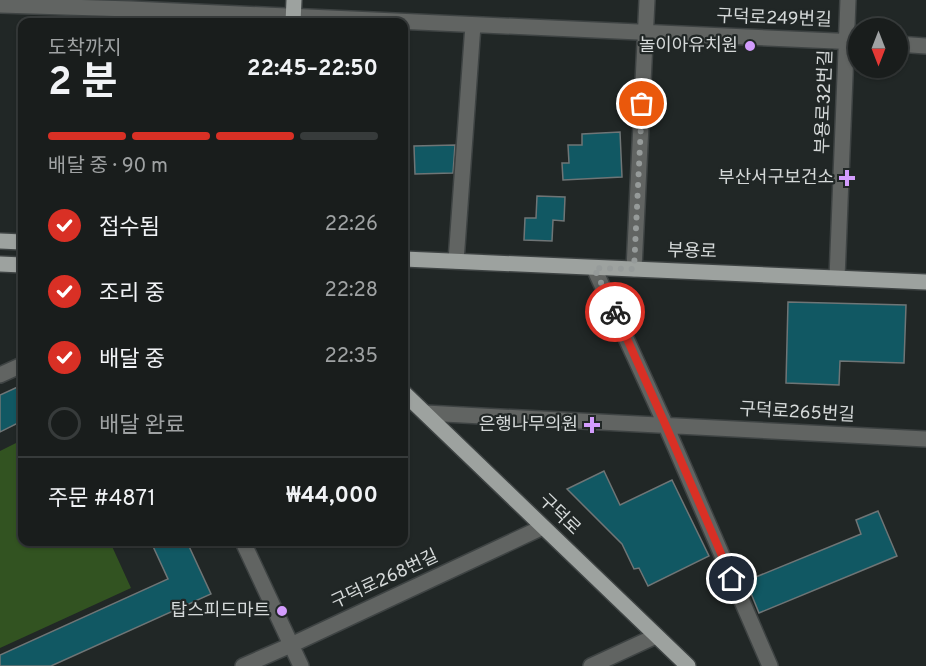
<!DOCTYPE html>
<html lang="ko">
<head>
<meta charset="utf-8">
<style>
  body { margin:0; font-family:Overpass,"Noto Sans KR",sans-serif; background:#262a29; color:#f1f3f6; height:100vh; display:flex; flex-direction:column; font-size:22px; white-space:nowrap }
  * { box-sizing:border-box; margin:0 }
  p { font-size:20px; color:#9fa2a3 }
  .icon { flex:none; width:33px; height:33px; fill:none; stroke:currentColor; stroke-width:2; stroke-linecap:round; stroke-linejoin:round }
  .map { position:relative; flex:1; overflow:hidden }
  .sheet { position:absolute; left:18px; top:18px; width:390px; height:528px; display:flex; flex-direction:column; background:#191d1c; border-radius:12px; box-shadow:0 2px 4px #0004,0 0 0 2px #373b3b }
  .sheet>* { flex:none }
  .needle { width:39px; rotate:180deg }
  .buttons { position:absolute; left:848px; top:18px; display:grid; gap:12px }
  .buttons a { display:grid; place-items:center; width:60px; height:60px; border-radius:50%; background:#191d1c; box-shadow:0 2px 4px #0004,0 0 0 2px #373b3b; font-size:30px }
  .pin { position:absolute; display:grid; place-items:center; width:51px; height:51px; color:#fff; margin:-26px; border:3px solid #fff; border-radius:50%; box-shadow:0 2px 6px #0007 }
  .courier { position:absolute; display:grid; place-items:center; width:60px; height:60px; margin:-30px; border:4px solid #d93025; border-radius:50%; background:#fff; color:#222; box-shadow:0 2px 8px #0007 }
  .head em { font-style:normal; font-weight:700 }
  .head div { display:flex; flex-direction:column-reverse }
  .head { display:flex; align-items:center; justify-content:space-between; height:102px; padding:0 30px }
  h1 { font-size:39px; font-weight:700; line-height:45px }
  .bar { display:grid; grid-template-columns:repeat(4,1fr); gap:9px 6px; align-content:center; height:72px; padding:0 30px }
  .bar i { height:8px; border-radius:4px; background:#373b3b }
  .bar .on { background:#d93025 }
  .bar p { grid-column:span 4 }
  .line { display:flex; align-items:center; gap:15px; padding:0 30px; border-top:2px solid #373b3b }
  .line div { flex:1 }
  ol { padding:0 30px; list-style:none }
  li { display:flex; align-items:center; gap:18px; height:66px }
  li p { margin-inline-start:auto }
  li .icon { padding:6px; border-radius:50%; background:#d93025; color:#fff; stroke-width:4 }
  li:last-child { color:#9fa2a3 }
  li i { width:33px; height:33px; border:3px solid #373b3b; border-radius:50% }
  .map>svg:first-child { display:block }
  .green { fill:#325321 }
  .building { fill:#115863; stroke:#6f7576; stroke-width:1.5 }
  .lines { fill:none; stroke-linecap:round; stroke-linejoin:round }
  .minor-casing { stroke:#3e4343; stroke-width:18 }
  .major-casing { stroke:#3e4343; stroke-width:18 }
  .minor { stroke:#616462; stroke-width:15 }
  .major { stroke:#9da29f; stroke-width:15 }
  .done { stroke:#969b9a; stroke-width:6; stroke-dasharray:0 10.8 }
  .route { stroke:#d93025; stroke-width:8 }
  .poi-dot { fill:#d39cfd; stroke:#212726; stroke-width:2 }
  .labels { text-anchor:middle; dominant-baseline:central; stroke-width:4.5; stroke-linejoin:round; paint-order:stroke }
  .street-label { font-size:18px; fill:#d5d9d9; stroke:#212726 }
  .poi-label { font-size:18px; fill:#d5d9d9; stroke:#212726; text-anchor:end }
</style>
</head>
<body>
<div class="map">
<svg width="926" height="666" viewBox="0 0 926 666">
  <rect width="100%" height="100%" fill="#212726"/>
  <path class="green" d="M22 440V542H110L131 588 0 648V451Z"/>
  <path class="building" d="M620 132 622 177 563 180 562 163H569L568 145H582V134Z
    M455 145 453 173 415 174 414 146Z
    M537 196 565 197 564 221 553 220 552 241 524 240 525 218H536Z
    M788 302 906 305 904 363 840 361 839 385 786 383Z
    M22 385V421L0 432V395Z
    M604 471 620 505 672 480 709 556 648 586 639 568 634 569 622 544 567 489Z
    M878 511 897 556 759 613 746 581 861 534 856 520Z
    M151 542H187L211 594 51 666H0V655L168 579Z"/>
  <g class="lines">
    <defs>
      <path id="minor" d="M0 5 131 9 858 42
        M897 44 926 46
        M456 261 473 25
        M594 268 666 426 770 666
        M634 269 647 0
        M837 278 848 0
        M0 375 22 365
        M425 413 926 439
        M243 542 301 666
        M243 666 291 645 543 527
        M591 666 656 636"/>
      <path id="major" d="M293 22 294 0
        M0 241 22 242
        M404 259 926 282
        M0 264 22 265
        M404 393 688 666"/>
    </defs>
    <use href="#minor" class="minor-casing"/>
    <use href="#major" class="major-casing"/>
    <use href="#minor" class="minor"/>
    <use href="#major" class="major"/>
  </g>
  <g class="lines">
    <path class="done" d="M615 312 594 268 634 269 642 104"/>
    <path class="route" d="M615 312 666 426 732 579"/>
  </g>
  <g class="poi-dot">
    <circle cx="750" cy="46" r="6"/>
    <path d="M844 169h6v6h6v6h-6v6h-6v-6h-6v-6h6z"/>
    <path d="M589 416h6v6h6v6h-6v6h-6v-6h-6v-6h6z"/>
    <circle cx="282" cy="611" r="6"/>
  </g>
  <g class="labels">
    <g class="street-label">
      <text transform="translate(774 19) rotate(2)">구덕로249번길</text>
      <text transform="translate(825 102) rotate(-88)">부용로32번길</text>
      <text transform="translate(692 252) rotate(2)">부용로</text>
      <text transform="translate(797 413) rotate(3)">구덕로265번길</text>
      <text transform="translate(559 515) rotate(44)">구덕로</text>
      <text transform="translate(385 580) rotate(-25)">구덕로268번길</text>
    </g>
    <g class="poi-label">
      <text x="738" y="46">놀이아유치원</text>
      <text x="834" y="178">부산서구보건소</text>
      <text x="578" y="425">은행나무의원</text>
      <text x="270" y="611">탑스피드마트</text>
    </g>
  </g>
</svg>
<div class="buttons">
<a><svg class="needle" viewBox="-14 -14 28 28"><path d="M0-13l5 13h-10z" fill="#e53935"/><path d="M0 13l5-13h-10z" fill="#9fa2a3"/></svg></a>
</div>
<div class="pin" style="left:642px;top:104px;background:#ea580c"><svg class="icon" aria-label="bag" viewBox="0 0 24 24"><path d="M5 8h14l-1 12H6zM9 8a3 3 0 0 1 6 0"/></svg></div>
<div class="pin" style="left:732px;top:579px;background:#1f2937"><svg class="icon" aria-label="home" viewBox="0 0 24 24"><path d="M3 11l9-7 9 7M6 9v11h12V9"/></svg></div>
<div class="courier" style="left:615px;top:312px"><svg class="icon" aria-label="bike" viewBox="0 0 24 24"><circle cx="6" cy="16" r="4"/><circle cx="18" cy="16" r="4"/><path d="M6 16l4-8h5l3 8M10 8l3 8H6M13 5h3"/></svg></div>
<section class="sheet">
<div class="head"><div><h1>2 분</h1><p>도착까지</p></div><em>22:45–22:50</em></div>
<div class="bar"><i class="on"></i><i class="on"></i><i class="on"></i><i></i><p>배달 중 · 90 m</p></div>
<ol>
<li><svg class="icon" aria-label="check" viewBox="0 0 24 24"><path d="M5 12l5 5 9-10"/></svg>접수됨<p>22:26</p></li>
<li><svg class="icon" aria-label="check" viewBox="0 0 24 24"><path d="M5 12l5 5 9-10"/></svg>조리 중<p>22:28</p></li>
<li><svg class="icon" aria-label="check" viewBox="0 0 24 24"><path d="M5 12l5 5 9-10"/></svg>배달 중<p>22:35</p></li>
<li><i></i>배달 완료</li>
</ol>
<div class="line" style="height:78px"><div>주문 #4871</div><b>₩44,000</b></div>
</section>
</div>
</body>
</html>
